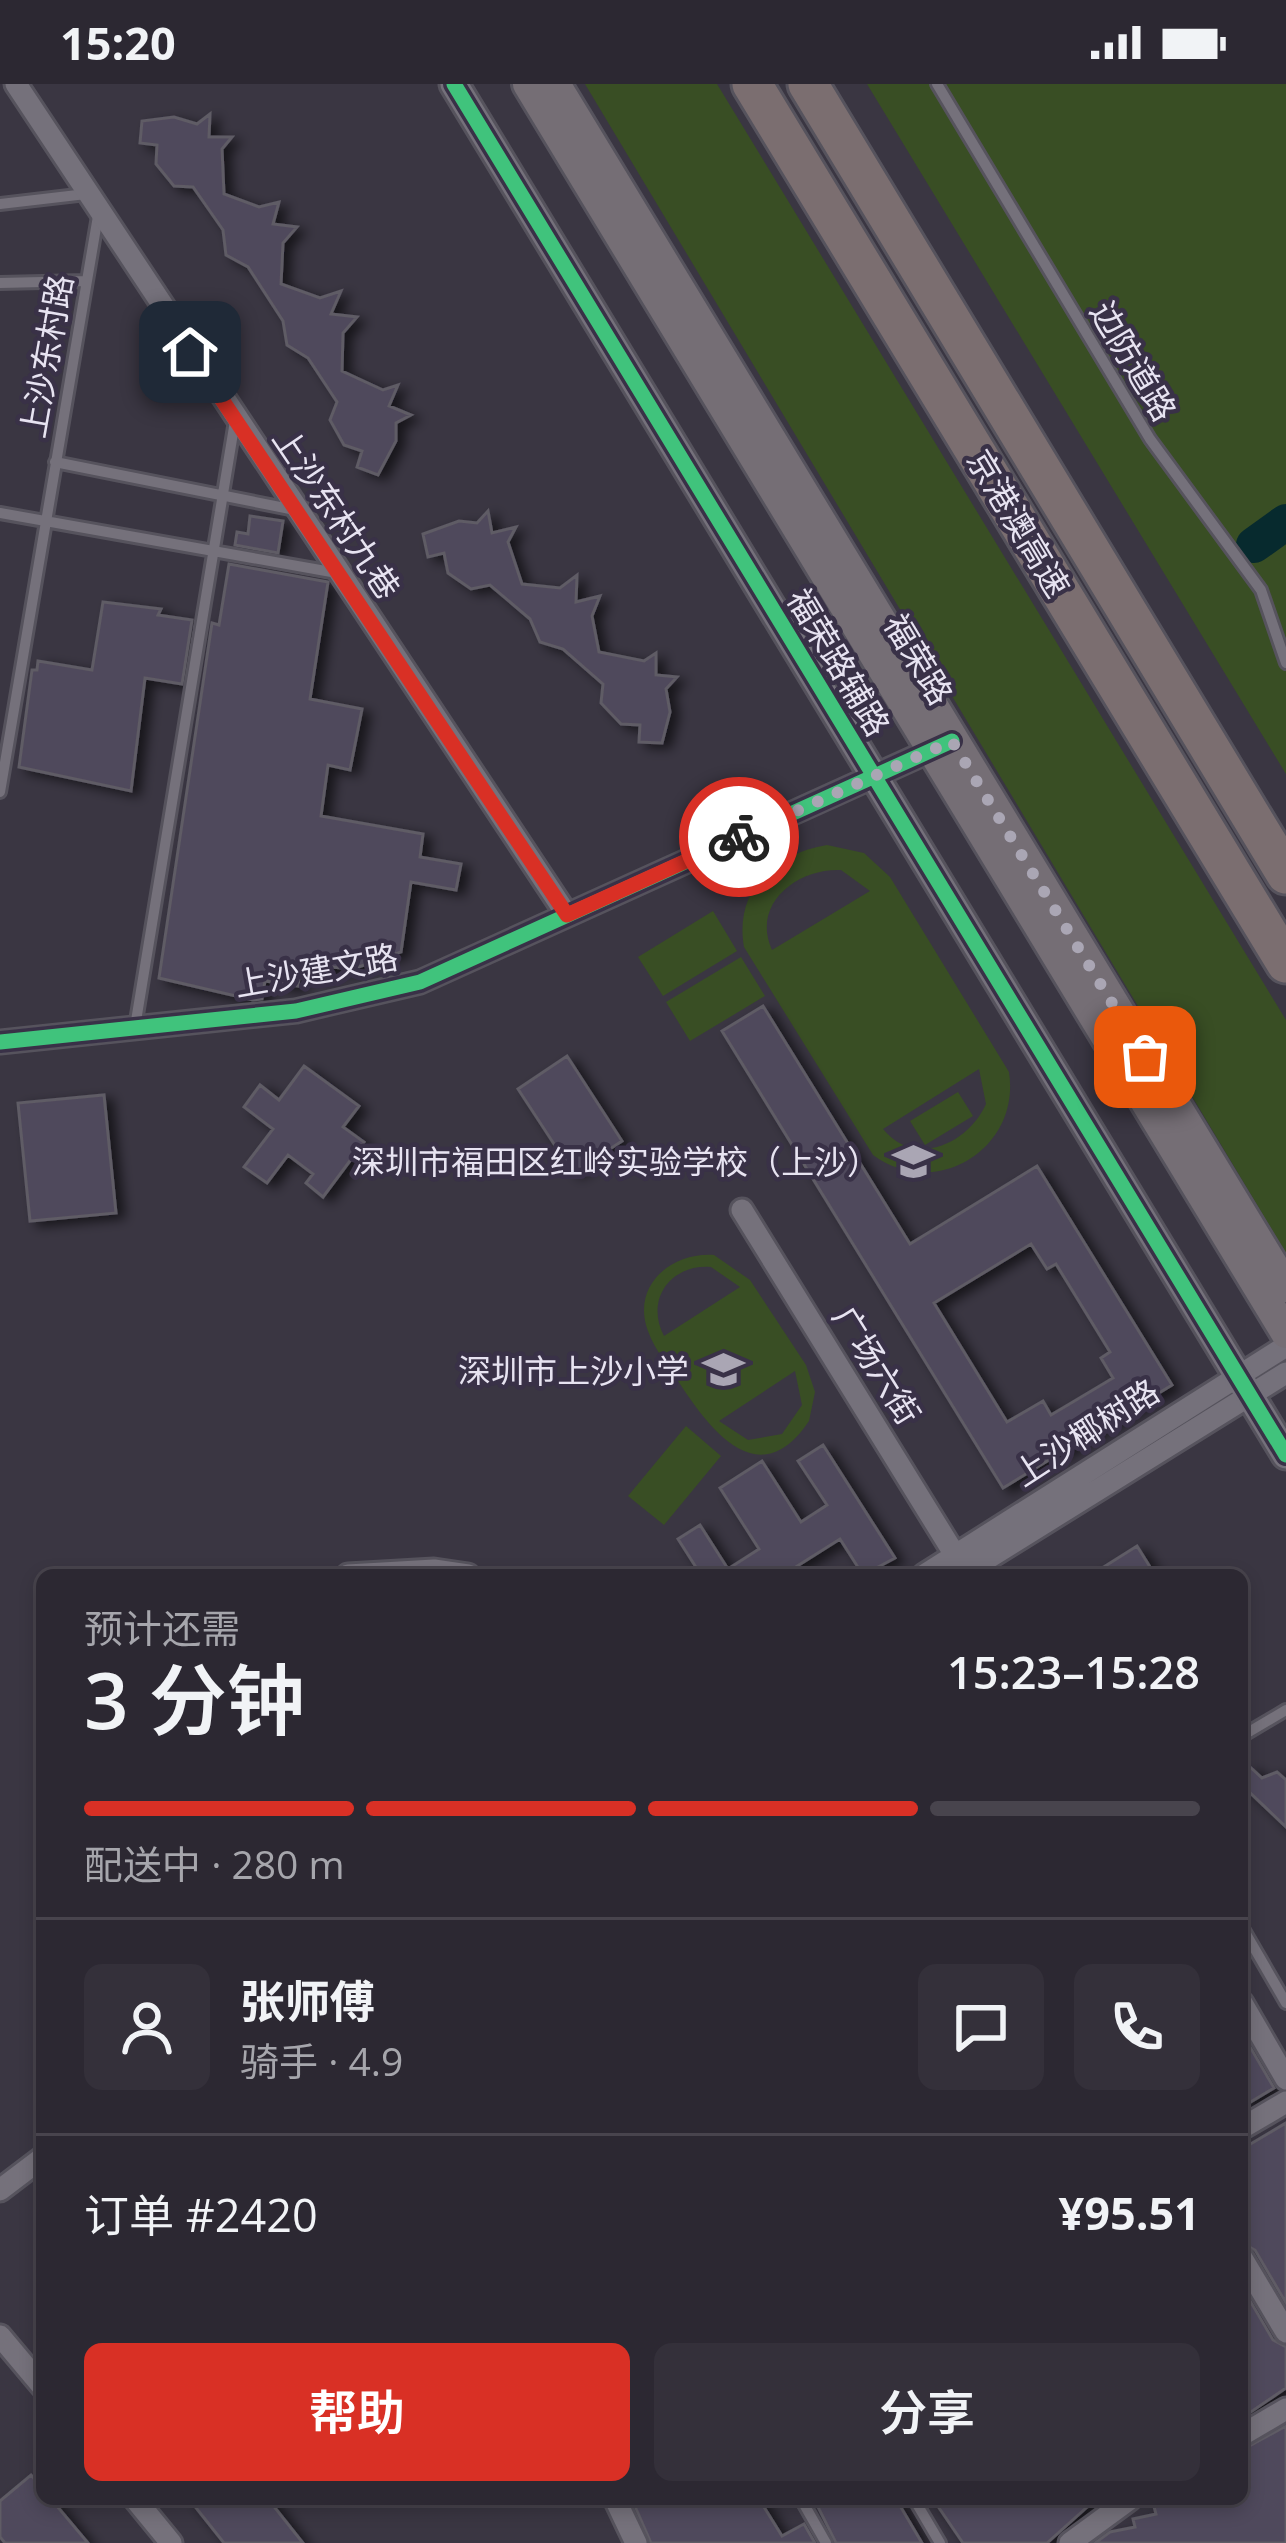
<!DOCTYPE html>
<html lang="zh">
<head>
<meta charset="utf-8">
<style>
  body { margin:0; font-family:"Open Sans","Noto Sans SC",sans-serif; background:#34303a; color:#f1f3f6; height:100vh; display:flex; flex-direction:column; font-size:45px; white-space:nowrap }
  * { box-sizing:border-box; margin:0 }
  p { font-size:39px; color:#a6a6ac }
  .icon { flex:none; width:66px; height:66px; fill:none; stroke:currentColor; stroke-width:2; stroke-linecap:round; stroke-linejoin:round }
  .map { position:relative; flex:1; overflow:hidden }
  .details { position:absolute; left:36px; top:1485px; width:1212px; height:936px; display:flex; flex-direction:column; background:#2c2832; border-radius:18px; box-shadow:0 6px 18px #0003,0 0 0 3px #48444d }
  .details>* { flex:none }
  .pin { position:absolute; display:grid; place-items:center; width:102px; height:102px; color:#fff; margin:-51px; border-radius:24px; box-shadow:0 6px 18px #0006 }
  .courier { position:absolute; display:grid; place-items:center; width:120px; height:120px; margin:-60px; border:9px solid #d93025; border-radius:50%; background:#fff; color:#222; box-shadow:0 3px 15px #0007 }
  .headline em { font-style:normal; font-weight:600 }
  .headline div { display:flex; flex-direction:column-reverse }
  .headline { display:flex; align-items:center; justify-content:space-between; height:204px; padding:0 48px }
  h1 { font-size:78px; font-weight:600; line-height:90px }
  .bar { display:grid; grid-template-columns:repeat(4,1fr); gap:18px 12px; align-content:center; height:144px; padding:0 48px }
  .bar i { height:15px; border-radius:9px; background:#48444d }
  .bar .on { background:#d93025 }
  .bar p { grid-column:span 4 }
  .line { display:flex; align-items:center; gap:30px; padding:0 48px; border-top:3px solid #48444d }
  .line div { flex:1 }
  .round { display:grid; place-items:center; flex:none; width:126px; height:126px; border-radius:18px; background:#34303a }
  .action { display:flex; gap:24px; margin-top:auto; padding:24px 48px }
  .action a { flex:1; height:138px; border-radius:18px; background:#d93025; color:#fff; font-size:48px; font-weight:600; line-height:138px; text-align:center }
  .action a+a { background:#34303a; color:#f1f3f6 }
  .status { display:flex; justify-content:space-between; align-items:center; height:84px; padding:0 60px; background:#2c2832; direction:ltr }
  .status svg { height:33px; fill:currentColor }
  .map>svg:first-child { display:block }
  .green { fill:#394e24; fill-rule:evenodd }
  .lines { fill:none; stroke-linecap:round; stroke-linejoin:round }
  .river { stroke:#072a2e; stroke-width:36 }
  .building { fill:#50495b; stroke:#5e5b65; stroke-width:3; fill-rule:evenodd; filter:url(#shadow) }
  .service-casing { stroke:#56535d; stroke-width:16 }
  .minor-casing { stroke:#56535d; stroke-width:27 }
  .tertiary-casing { stroke:#56535d; stroke-width:33 }
  .secondary-casing { stroke:#56535d; stroke-width:36 }
  .motorway-casing { stroke:#56535d; stroke-width:45 }
  .service { stroke:#75717b; stroke-width:10 }
  .minor { stroke:#75717b; stroke-width:21 }
  .tertiary { stroke:#75717b; stroke-width:27 }
  .secondary { stroke:#756e75; stroke-width:30 }
  .motorway { stroke:#7b6e70; stroke-width:39 }
  .cycleway-casing { stroke:#393147; stroke-width:22 }
  .cycleway { stroke:#40c37c; stroke-width:15 }
  .done { stroke:#aaa6b4; stroke-width:12; stroke-dasharray:0 21.6 }
  .route { stroke:#d93025; stroke-width:15 }
  .labels { text-anchor:middle; dominant-baseline:central; stroke-width:9; stroke-linejoin:round; paint-order:stroke }
  .street-label { font-size:33px; fill:#e7e3f1; stroke:#393147 }
  .poi-label { font-size:33px; fill:#e7e3f1; stroke:#393147; text-anchor:end }
</style>
</head>
<body>
<div class="status"><b>15:20</b><svg viewBox="0 0 49 12"><path d="M0 12V9h3v3zM5 12V6h3v6zM10 12V3h3v9zM15 12V0h3v12zM26 1h20v11H26zM47 4h2v5h-2z"/></svg></div>
<div class="map">
<svg width="1286" height="2459" viewBox="0 0 1286 2459">
  <defs>
    <filter id="shadow"><feDropShadow dx="8" dy="4.5" stdDeviation="6" flood-color="#0009"/></filter>
  </defs>
  <rect width="100%" height="100%" fill="#3a3642"/>
  <path class="green" d="M585 0H717L1286 936V1169Z
    M867 0H1286V690Z
    M827 761 864 769 890 793 1009 988C1021 1065 935 1117 873 1071L744 863C734 806 774 770 827 761ZM841 786 870 807 772 866C751 820 797 784 841 786ZM979 985 986 1020C968 1060 915 1084 883 1045Z
    M713 827 737 867 663 912 638 873Z
    M741 873 765 912 690 957 666 918Z
    M958 1008 973 1032 925 1061 910 1037Z
    M714 1171 750 1196 806 1281 815 1308 809 1337C761 1409 713 1350 682 1303 671 1285 655 1267 648 1247 631 1202 671 1168 714 1171ZM711 1183 740 1203 664 1252C645 1216 670 1180 711 1183ZM795 1287 802 1321 782 1350 748 1356 719 1337Z
    M686 1342 721 1372 664 1441 628 1412Z"/>
  <g class="lines">
    <path class="river" d="M1254 461 1286 438"/>
  </g>
  <path class="building" d="M210 30 209 53H232L222 65 224 110 259 123 279 118 273 140 297 143 283 159 281 200 320 214 341 207 331 230 357 233 343 249 342 287 383 306 398 301 389 322 411 331 396 339V357L378 391 357 383 362 367 344 361 330 336 337 318 308 274 287 261 283 237 248 183 226 171 223 146 193 103 174 102 156 80 157 61 140 59 142 37 174 33 197 40Z
    M488 427 492 449 516 443 508 458 522 500 560 504 577 491 576 518 600 512 592 532 599 568 644 577 656 569V591L677 593 666 605 670 628 662 659 639 658 640 641 621 640 601 619 603 600 563 565 540 558 530 535 490 501 471 505 448 489 444 469 428 473 423 450 459 437 477 439Z
    M250 432 283 437 278 469 235 461 237 448 248 450Z
    M229 480 328 498 310 615 362 625 350 686 328 681 321 732 423 750 420 773 461 780 456 806 411 798 401 868 353 885 331 883 329 892 300 887 298 902 265 897 262 915 253 916 159 894 212 539 219 541Z
    M103 518 161 525 158 531 192 536 182 600 145 594 131 707 19 683 32 586H37L38 577 92 586Z
    M763 922 910 1160 1037 1082 1172 1301 1003 1404 722 947ZM1031 1160 1047 1185 1056 1180 1110 1268 1101 1274 1113 1294 1051 1331 1043 1317 1007 1338 934 1219Z
    M567 972 622 1057 573 1089 518 1005Z
    M304 982 359 1022 343 1043 364 1058 323 1113 306 1099 313 1090 288 1071 267 1099 244 1083 273 1045 244 1023 260 1001 279 1016Z
    M104 1011 116 1129 30 1137 18 1019Z
    M823 1361 895 1474 863 1491 840 1455 783 1491H701L678 1455 700 1441 728 1485 759 1465 720 1404 762 1377 801 1438 827 1421 798 1377Z
    M1137 1462 1155 1491H1091Z
    M1249 1682 1262 1694 1277 1688 1286 1696V1743L1242 1701Z
    M1242 1949 1274 2004 1242 2023Z
    M1286 2039V2219L1255 2166 1242 2159V2065Z
    M1242 2203 1273 2256 1286 2263V2304L1242 2334Z
    M1286 2342V2459H1095L1110 2448 1135 2443 1133 2435 1156 2430 1152 2415H1242V2366Z
    M31 2391 42 2404V2415H51L88 2459H5L0 2453V2417Z
    M189 2415H268L303 2459H224Z
    M641 2415H759L782 2452 804 2440 815 2459H651L634 2420Z
    M814 2415H896L922 2459H836Z
    M933 2415H1096L1047 2459H963Z"/>
  <g class="lines">
    <defs>
      <path id="service" d="M937 0 1150 355 1261 506 1286 579
        M0 120 86 110
        M0 199 85 197
        M55 378 295 426
        M0 429 337 489
        M0 708 98 132
        M135 943 235 337
        M1242 1652 1286 1626
        M1242 1843 1286 1919
        M801 2415 826 2459
        M914 2415 940 2459"/>
      <path id="minor" d="M16 0 567 831
        M0 958 296 927 420 898 945 660
        M742 1126 955 1471
        M348 1491 434 1486 468 1491
        M924 1491 1286 1262
        M961 1491 1286 1289
        M1242 1919 1286 1995
        M1242 2044 1286 2018
        M0 2106 42 2074
        M1242 2174 1286 2248
        M0 2252 42 2302
        M1242 2351 1286 2325
        M135 2415 171 2459
        M615 2415 636 2459
        M1070 2459 1130 2415"/>
      <path id="tertiary" d="M454 0 1286 1371"/>
      <path id="secondary" d="M528 0 1286 1249
        M555 0 1286 1203"/>
      <path id="motorway" d="M752 0 1286 879
        M808 0 1286 790"/>
    </defs>
    <use href="#service" class="service-casing"/>
    <use href="#minor" class="minor-casing"/>
    <use href="#tertiary" class="tertiary-casing"/>
    <use href="#secondary" class="secondary-casing"/>
    <use href="#motorway" class="motorway-casing"/>
    <use href="#service" class="service"/>
    <use href="#minor" class="minor"/>
    <use href="#tertiary" class="tertiary"/>
    <use href="#secondary" class="secondary"/>
    <use href="#motorway" class="motorway"/>
    <defs>
      <path id="cycleway" d="M454 0 1286 1371
        M0 958 296 927 420 898 952 657"/>
    </defs>
    <use href="#cycleway" class="cycleway-casing"/>
    <use href="#cycleway" class="cycleway"/>
  </g>
  <g class="lines">
    <path class="done" d="M739 753 952 657 1145 973"/>
    <path class="route" d="M190 268 567 831 739 753"/>
  </g>
  <defs>
    <symbol id="school-bare" viewBox="-9 -9 18 18"><path d="M0-5L7-2L0 1L-7-2ZM-4 1L0 2.5L4 1V4Q0 6-4 4Z" fill="#aaa6b4" stroke="#393147" stroke-width="2.5" paint-order="stroke"/></symbol>
  </defs>
  <g fill-rule="evenodd">
    <use href="#school-bare" x="884" y="1048" width="59" height="59"/>
    <use href="#school-bare" x="694" y="1256" width="59" height="59"/>
  </g>
  <g class="labels">
    <g class="street-label">
      <text transform="translate(46 272) rotate(-80)">上沙东村路</text>
      <text transform="translate(1134 277) rotate(59)">边防道路</text>
      <text transform="translate(337 429) rotate(56)">上沙东村九巷</text>
      <text transform="translate(1019 439) rotate(59)">京港澳高速</text>
      <text transform="translate(919 575) rotate(59)">福荣路</text>
      <text transform="translate(839 578) rotate(59)">福荣路辅路</text>
      <text transform="translate(316 886) rotate(-10)">上沙建文路</text>
      <text transform="translate(877 1281) rotate(58)">广场六街</text>
      <text transform="translate(1086 1348) rotate(-33)">上沙椰树路</text>
    </g>
    <g class="poi-label">
      <text x="880" y="1077">深圳市福田区红岭实验学校（上沙）</text>
      <text x="689" y="1286">深圳市上沙小学</text>
    </g>
  </g>
</svg>
<div class="pin" style="left:1145px;top:973px;background:#ea580c"><svg class="icon" aria-label="bag" viewBox="0 0 24 24"><path d="M5 8h14l-1 12H6zM9 8a3 3 0 0 1 6 0"/></svg></div>
<div class="pin" style="left:190px;top:268px;background:#1f2937"><svg class="icon" aria-label="home" viewBox="0 0 24 24"><path d="M3 11l9-7 9 7M6 9v11h12V9"/></svg></div>
<div class="courier" style="left:739px;top:753px"><svg class="icon" aria-label="bike" viewBox="0 0 24 24"><circle cx="6" cy="16" r="4"/><circle cx="18" cy="16" r="4"/><path d="M6 16l4-8h5l3 8M10 8l3 8H6M13 5h3"/></svg></div>
<section class="details">
<div class="headline"><div><h1>3 分钟</h1><p>预计还需</p></div><em>15:23–15:28</em></div>
<div class="bar"><i class="on"></i><i class="on"></i><i class="on"></i><i></i><p>配送中 · 280 m</p></div>
<div class="line" style="height:216px"><a class="round"><svg class="icon" aria-label="person" viewBox="0 0 24 24"><circle cx="12" cy="8" r="4"/><path d="M4 21q1-7 8-7t8 7"/></svg></a><div><b>张师傅</b><p>骑手 · 4.9</p></div><a class="round"><svg class="icon" aria-label="chat" viewBox="0 0 24 24"><path d="M4 5h16v11H9l-5 4z"/></svg></a><a class="round"><svg class="icon" aria-label="phone" viewBox="0 0 24 24"><path d="M5 4h4l2 5-3 2q2 4 5 5l2-3 5 2v4C11 20 4 13 5 4z"/></svg></a></div>
<div class="line" style="height:156px"><div>订单 #2420</div><b>¥95.51</b></div>
<div class="action"><a>帮助</a><a>分享</a></div>
</section>
</div>
</body>
</html>
